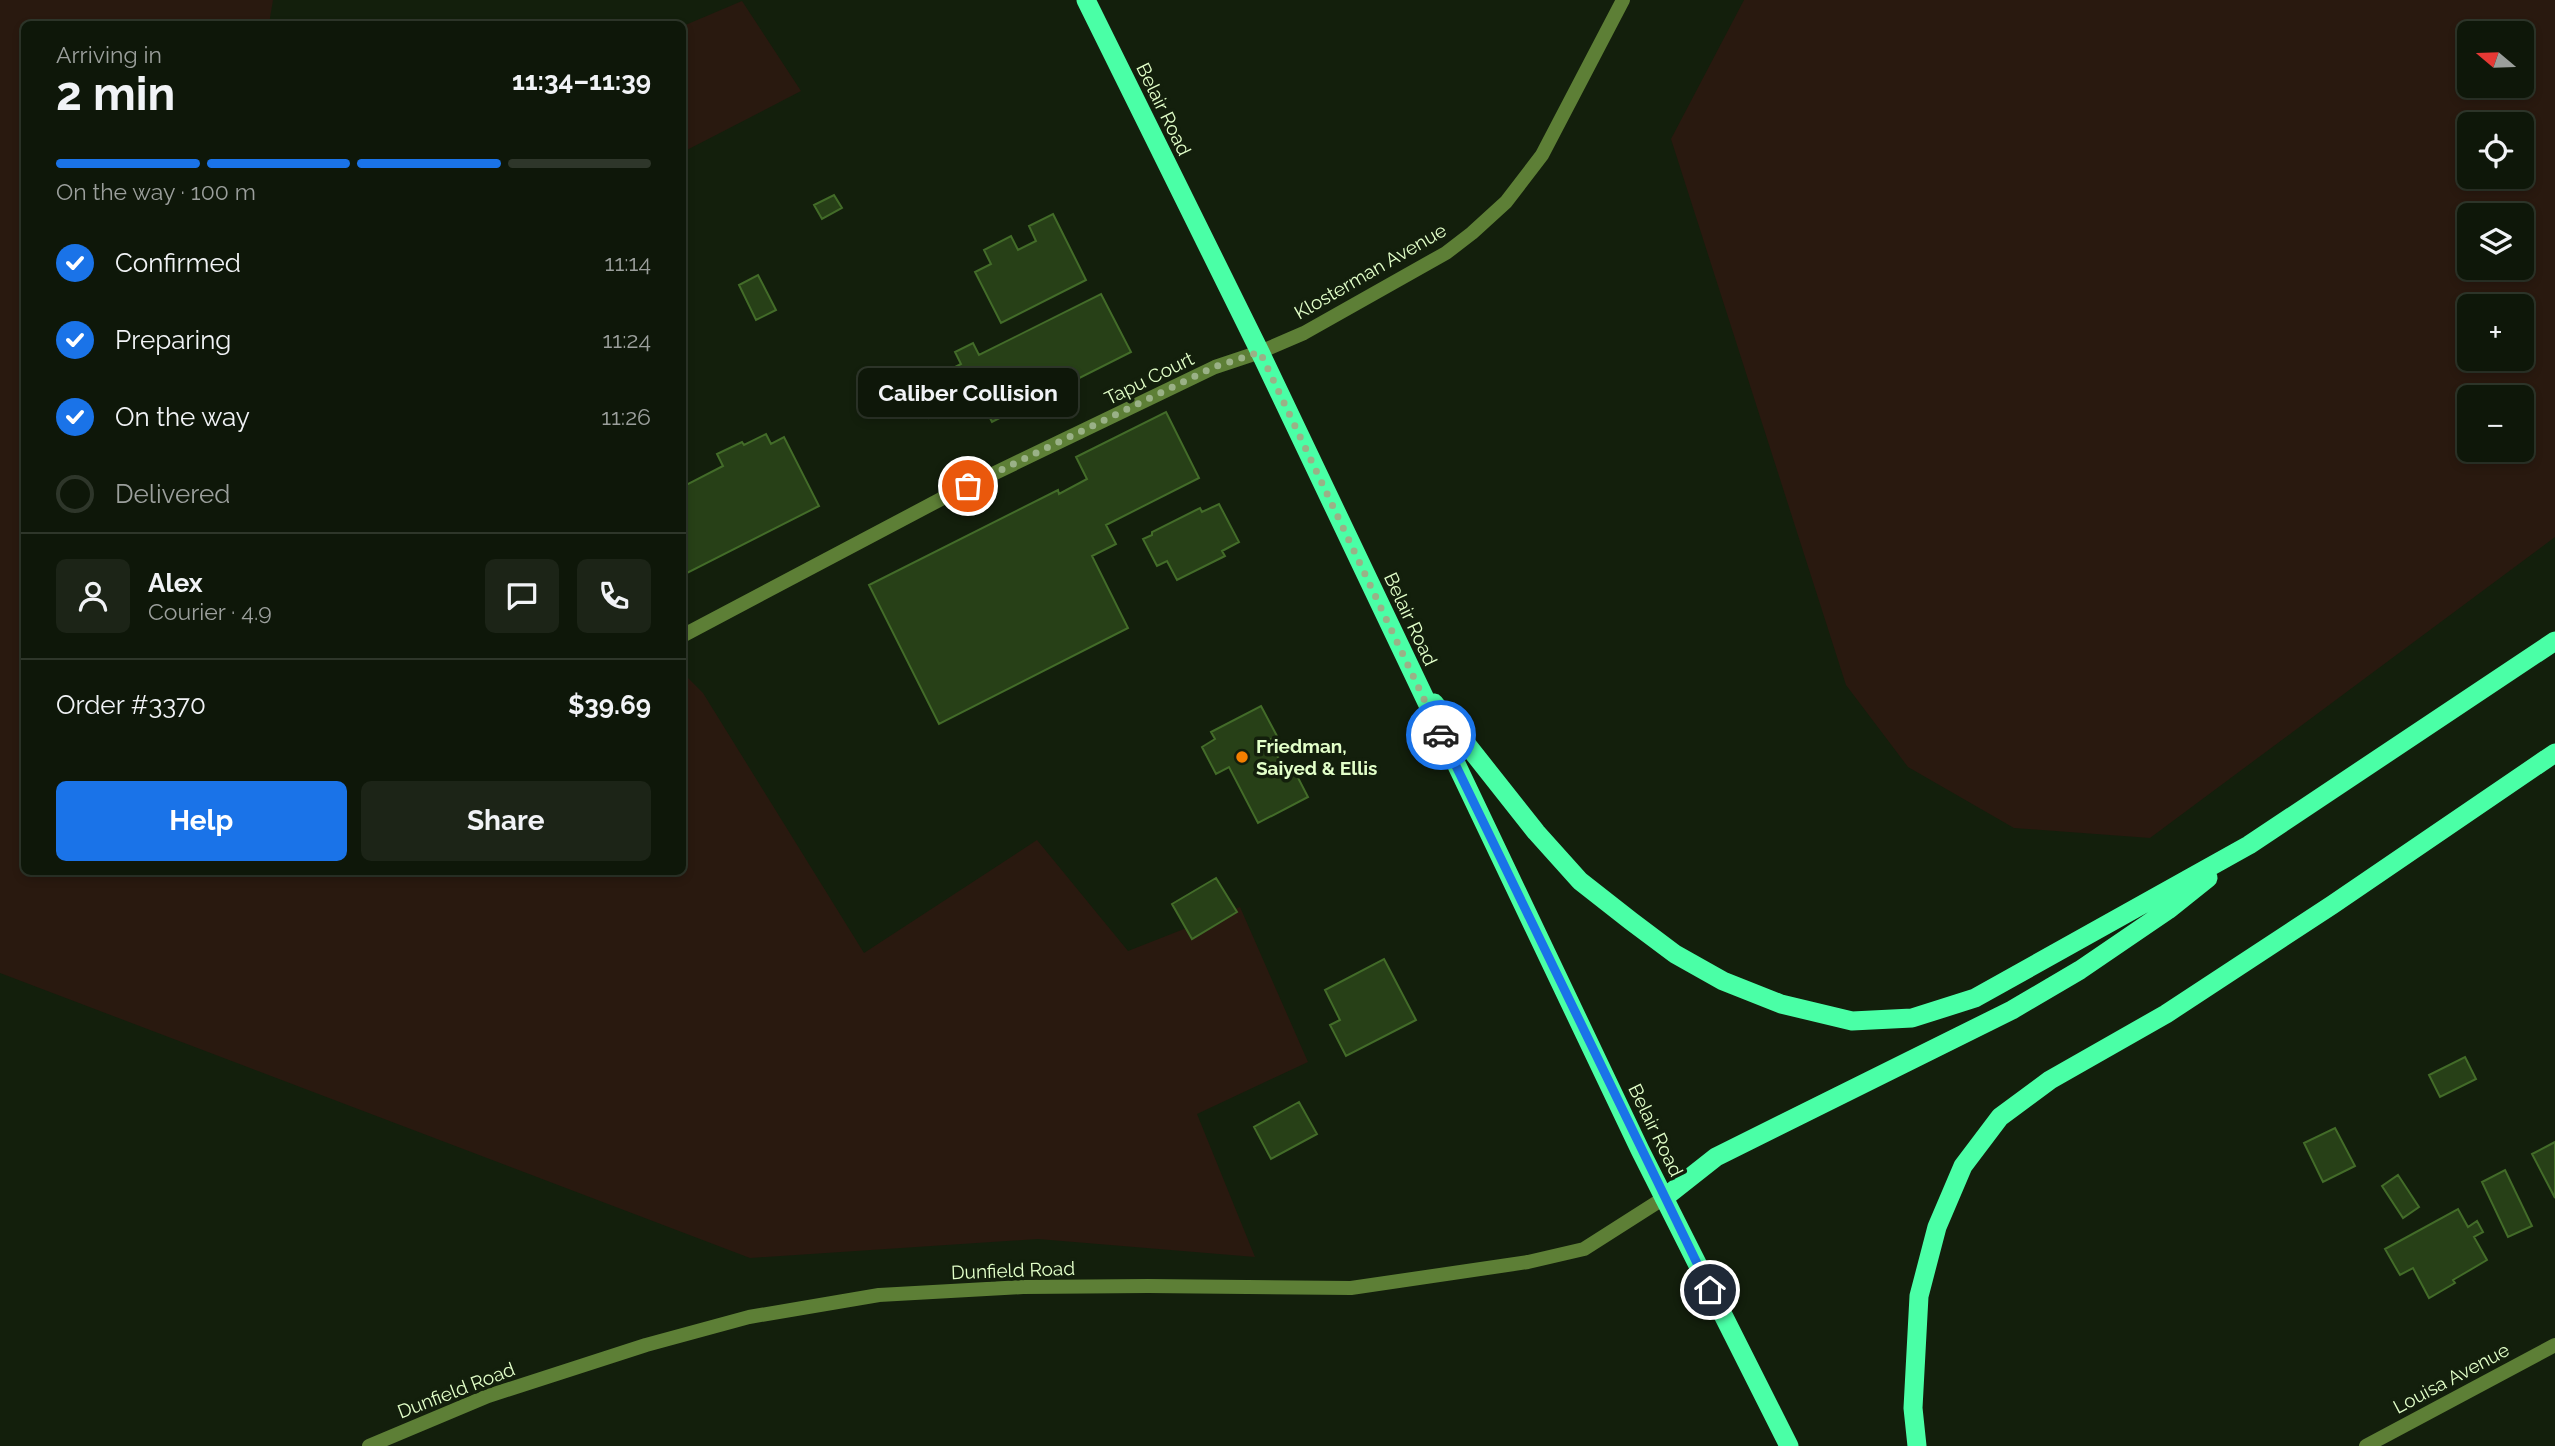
<!DOCTYPE html>
<html lang="en">
<head>
<meta charset="utf-8">
<style>
  body { margin:0; font-family:Raleway,sans-serif; background:#1c2417; color:#f1f3f6; height:100vh; display:flex; flex-direction:column; font-size:26px; white-space:nowrap }
  * { box-sizing:border-box; margin:0 }
  p { font-size:23px; color:#9b9f9c }
  .icon { flex:none; width:38px; height:38px; fill:none; stroke:currentColor; stroke-width:2; stroke-linecap:round; stroke-linejoin:round }
  .map { position:relative; flex:1; overflow:hidden }
  .sheet { position:absolute; left:21px; top:21px; width:665px; height:854px; display:flex; flex-direction:column; background:#0e1709; border-radius:10px; box-shadow:0 4px 10px #0003,0 0 0 2px #2e362a }
  .sheet>* { flex:none }
  .needle { width:46px; rotate:289deg }
  .controls { position:absolute; left:2457px; top:21px; display:grid; gap:14px }
  .controls a { display:grid; place-items:center; width:77px; height:77px; border-radius:10px; background:#0e1709; box-shadow:0 4px 10px #0003,0 0 0 2px #2e362a; font-size:35px }
  .pin { position:absolute; display:grid; place-items:center; width:60px; height:60px; color:#fff; margin:-30px; border:4px solid #fff; border-radius:50%; box-shadow:0 2px 7px #0007 }
  .courier { position:absolute; display:grid; place-items:center; width:70px; height:70px; margin:-35px; border:5px solid #1a73e8; border-radius:50%; background:#fff; color:#222; box-shadow:0 2px 9px #0007 }
  .bubble { position:absolute; height:49px; border-radius:10px; background:#0e1709; box-shadow:0 4px 10px #0003,0 0 0 2px #2e362a; font-size:23px; font-weight:700; line-height:49px; text-align:center }
  .overview em { font-style:normal; font-weight:700 }
  .overview div { display:flex; flex-direction:column-reverse }
  .overview { display:flex; align-items:center; justify-content:space-between; height:119px; padding:0 35px }
  h1 { font-size:46px; font-weight:700; line-height:52px }
  .bar { display:grid; grid-template-columns:repeat(4,1fr); gap:10px 7px; align-content:center; height:84px; padding:0 35px }
  .bar i { height:9px; border-radius:5px; background:#2e362a }
  .bar .current { background:#1a73e8 }
  .bar p { grid-column:span 4 }
  .line { display:flex; align-items:center; gap:18px; padding:0 35px; border-top:2px solid #2e362a }
  .line div { flex:1 }
  .round { display:grid; place-items:center; flex:none; width:74px; height:74px; border-radius:10px; background:#1c2417 }
  ol { padding:0 35px; list-style:none }
  li { display:flex; align-items:center; gap:21px; height:77px }
  li p { margin-inline-start:auto }
  li .icon { padding:7px; border-radius:50%; background:#1a73e8; color:#fff; stroke-width:4 }
  li:last-child { color:#9b9f9c }
  li i { width:38px; height:38px; border:4px solid #2e362a; border-radius:50% }
  .cta { display:flex; gap:14px; margin-top:auto; padding:14px 35px }
  .cta a { flex:1; height:80px; border-radius:10px; background:#1a73e8; color:#fff; font-size:28px; font-weight:700; line-height:80px; text-align:center }
  .cta a+a { background:#1c2417; color:#f1f3f6 }
  .map>svg:first-child { display:block }
  .green { fill:#29190f; fill-rule:evenodd }
  .building { fill:#274017; stroke:#436c29; stroke-width:2 }
  .lines { fill:none; stroke-linecap:round; stroke-linejoin:round }
  .service { stroke:#5d7f36; stroke-width:14 }
  .minor { stroke:#5d7f36; stroke-width:14 }
  .tertiary { stroke:#5d7f36; stroke-width:14 }
  .trunk { stroke:#4affa6; stroke-width:19 }
  .done { stroke:#9ab187; stroke-width:7; stroke-dasharray:0 12.6 }
  .route { stroke:#1a73e8; stroke-width:9 }
  .poi-dot { fill:#f47f00; stroke:#131f0c; stroke-width:2.5 }
  .labels { text-anchor:middle; dominant-baseline:central; stroke-width:7; stroke-linejoin:round; paint-order:stroke }
  .street-label { font-size:19px; fill:#e2ffc9; stroke:#131f0c }
  .poi-label { font-size:19px; font-weight:bold; fill:#e2ffc9; stroke:#131f0c; text-anchor:start }
</style>
</head>
<body>
<div class="map">
<svg width="2555" height="1446" viewBox="0 0 2555 1446">
  <rect width="100%" height="100%" fill="#131f0c"/>
  <path class="green" d="M0 0H273L269 24H24V872H682L683 673 703 693 864 953 1037 840 1128 951 1240 907 1308 1062 1197 1114 1255 1257 1038 1239 750 1258 0 973Z
    M1744 0H2555V537L2150 838 2014 828 1908 767 1846 685 1671 139ZM2469 33H2522V86H2469ZM2469 124H2522V177H2469ZM2469 215H2522V268H2469ZM2469 306H2522V359H2469ZM2469 397H2522V450H2469Z
    M742 1 801 91 683 152V26Z"/>
  <path class="building" d="M834 195 842 208 822 219 814 205Z
    M1053 214 1086 280 1001 323 975 272 991 264 984 250 1011 236 1018 250 1036 241 1029 226Z
    M758 275 776 310 756 320 739 285Z
    M1101 294 1131 352 992 422 977 393 929 418 917 394 920 393 916 387 961 364 955 352 973 343 979 355Z
    M1166 412 1199 478 1106 525 1116 544 1092 556 1128 628 939 724 869 585 1058 490 1059 494 1087 479 1076 457Z
    M766 434 771 444 784 437 819 506 685 574 682 570V487L723 466 717 454 742 442 744 445Z
    M1219 504 1239 542 1222 551 1225 556 1177 580 1167 561 1157 566 1143 539 1152 535V532L1200 508 1202 512Z
    M1261 706 1277 736 1269 740 1285 771 1293 768 1308 797 1258 823 1229 767 1216 774 1202 747 1215 739 1211 732Z
    M1216 878 1237 912 1192 939 1172 904Z
    M1384 959 1416 1020 1346 1056 1330 1025 1340 1020 1325 990Z
    M2465 1057 2476 1079 2440 1097 2429 1075Z
    M1299 1102 1317 1134 1271 1159 1254 1127Z
    M2335 1128 2355 1166 2323 1182 2304 1143Z
    M2555 1142V1198L2532 1154Z
    M2505 1170 2532 1226 2508 1237 2482 1182Z
    M2398 1175 2419 1207 2403 1218 2382 1186Z
    M2458 1209 2468 1227 2477 1221 2483 1232 2474 1237 2487 1260 2453 1280 2455 1283 2429 1298 2413 1268 2400 1275 2385 1249Z"/>
  <g class="lines">
    <path class="service" d="M682 636 943 498"/>
    <path class="minor" d="M943 498 1215 367 1260 352 1304 333 1446 253 1472 233 1506 202 1542 155 1623 0
      M2366 1446 2555 1345"/>
    <path class="tertiary" d="M369 1446 488 1396 646 1345 749 1317 879 1295 1023 1287 1148 1286 1351 1288 1528 1262 1584 1249 1664 1198"/>
    <path class="trunk" d="M1086 0 1260 352 1640 1150 1789 1446
      M1434 703 1536 832 1580 881 1631 921 1675 954 1723 981 1781 1004 1852 1021 1912 1018 1975 998 2249 845 2555 641
      M1664 1198 1716 1157 2012 1010 2080 970 2168 910 2208 878
      M1917 1446 1913 1408 1919 1296 1937 1227 1963 1166 2000 1117 2050 1080 2166 1014 2332 905 2555 753"/>
  </g>
  <g class="lines">
    <path class="done" d="M968 486 1214 367 1260 352 1441 735"/>
    <path class="route" d="M1441 735 1710 1290"/>
  </g>
  <circle class="poi-dot" cx="1242" cy="757" r="7"/>
  <g class="labels">
    <g class="street-label">
      <text transform="translate(1164 109) rotate(64)">Belair Road</text>
      <text transform="translate(1370 271) rotate(-30)">Klosterman Avenue</text>
      <text transform="translate(1149 378) rotate(-26)">Tapu Court</text>
      <text transform="translate(1411 619) rotate(65)">Belair Road</text>
      <text transform="translate(1656 1130) rotate(64)">Belair Road</text>
      <text transform="translate(1013 1270) rotate(-2)">Dunfield Road</text>
      <text transform="translate(2451 1378) rotate(-28)">Louisa Avenue</text>
      <text transform="translate(456 1390) rotate(-21)">Dunfield Road</text>
    </g>
    <g class="poi-label">
      <text x="1256" y="746">Friedman,<tspan x="1256" dy="22">Saiyed &amp; Ellis</tspan></text>
    </g>
  </g>
</svg>
<div class="controls">
<a><svg class="needle" viewBox="-14 -14 28 28"><path d="M0-13l5 13h-10z" fill="#e53935"/><path d="M0 13l5-13h-10z" fill="#9b9f9c"/></svg></a>
<a><svg class="icon" aria-label="locate" viewBox="0 0 24 24"><circle cx="12" cy="12" r="6"/><path d="M12 2v4M12 18v4M2 12h4M18 12h4"/></svg></a>
<a><svg class="icon" aria-label="layers" viewBox="0 0 24 24"><path d="M12 4l9 5-9 5-9-5zM3 14l9 5 9-5"/></svg></a>
<a>+</a>
<a>−</a>
</div>
<div class="pin" style="left:968px;top:486px;background:#ea580c"><svg class="icon" aria-label="bag" viewBox="0 0 24 24"><path d="M5 8h14l-1 12H6zM9 8a3 3 0 0 1 6 0"/></svg></div>
<div class="pin" style="left:1710px;top:1290px;background:#1f2937"><svg class="icon" aria-label="home" viewBox="0 0 24 24"><path d="M3 11l9-7 9 7M6 9v11h12V9"/></svg></div>
<div class="courier" style="left:1441px;top:735px"><svg class="icon" aria-label="car" viewBox="0 0 24 24"><path d="M5 17H2v-5l4-1 3-4h7l3 4 3 1v5h-3M9 17h6M6 11h13"/><circle cx="7" cy="17" r="2"/><circle cx="17" cy="17" r="2"/></svg></div>
<div class="bubble" style="left:858px;top:368px;width:220px">Caliber Collision</div>
<section class="sheet">
<div class="overview"><div><h1>2 min</h1><p>Arriving in</p></div><em>11:34–11:39</em></div>
<div class="bar"><i class="current"></i><i class="current"></i><i class="current"></i><i></i><p>On the way · 100 m</p></div>
<ol>
<li><svg class="icon" aria-label="check" viewBox="0 0 24 24"><path d="M5 12l5 5 9-10"/></svg>Confirmed<p>11:14</p></li>
<li><svg class="icon" aria-label="check" viewBox="0 0 24 24"><path d="M5 12l5 5 9-10"/></svg>Preparing<p>11:24</p></li>
<li><svg class="icon" aria-label="check" viewBox="0 0 24 24"><path d="M5 12l5 5 9-10"/></svg>On the way<p>11:26</p></li>
<li><i></i>Delivered</li>
</ol>
<div class="line" style="height:126px"><a class="round"><svg class="icon" aria-label="person" viewBox="0 0 24 24"><circle cx="12" cy="8" r="4"/><path d="M4 21q1-7 8-7t8 7"/></svg></a><div><b>Alex</b><p>Courier · 4.9</p></div><a class="round"><svg class="icon" aria-label="chat" viewBox="0 0 24 24"><path d="M4 5h16v11H9l-5 4z"/></svg></a><a class="round"><svg class="icon" aria-label="phone" viewBox="0 0 24 24"><path d="M5 4h4l2 5-3 2q2 4 5 5l2-3 5 2v4C11 20 4 13 5 4z"/></svg></a></div>
<div class="line" style="height:91px"><div>Order #3370</div><b>$39.69</b></div>
<div class="cta"><a>Help</a><a>Share</a></div>
</section>
</div>
</body>
</html>
